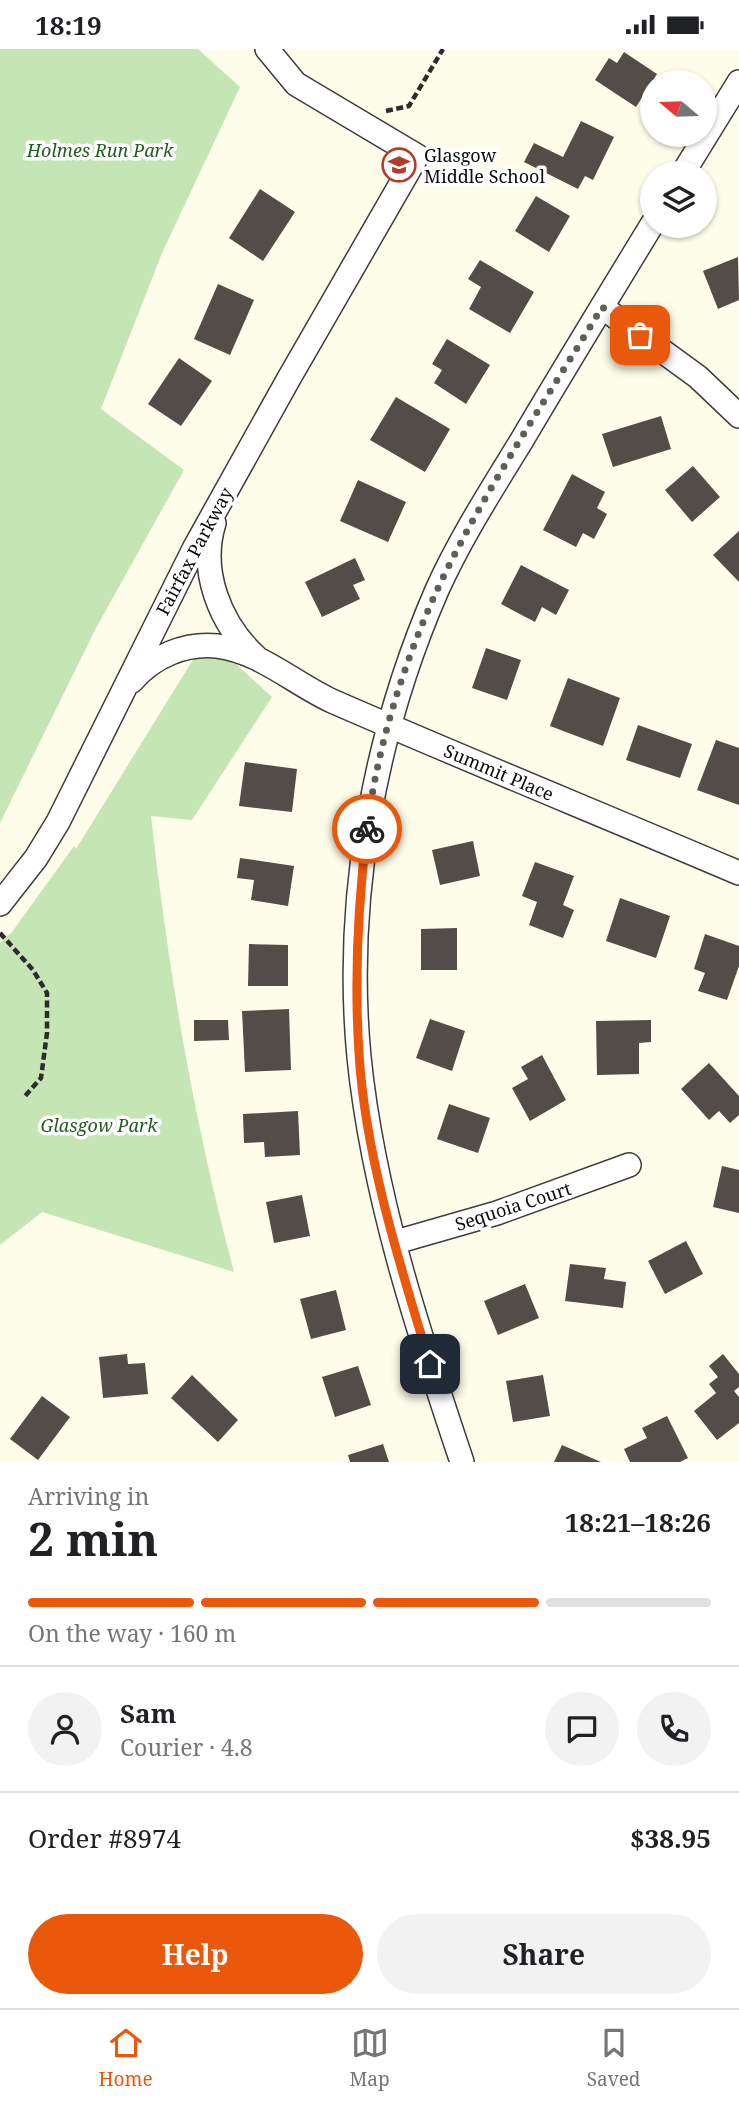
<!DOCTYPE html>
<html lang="en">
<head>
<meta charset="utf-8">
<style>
  body { margin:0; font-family:"Noto Serif",serif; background:#f2f2f2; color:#202124; height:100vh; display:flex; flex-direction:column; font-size:26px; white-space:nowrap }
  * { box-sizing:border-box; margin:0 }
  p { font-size:23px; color:#757577 }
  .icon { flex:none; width:38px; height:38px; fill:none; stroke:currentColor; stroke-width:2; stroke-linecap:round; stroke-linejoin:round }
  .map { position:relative; height:1413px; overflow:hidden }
  .side { display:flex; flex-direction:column; background:#fff; flex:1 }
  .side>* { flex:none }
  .needle { width:46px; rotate:289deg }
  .fabs { position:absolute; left:640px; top:21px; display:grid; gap:14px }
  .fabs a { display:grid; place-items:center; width:77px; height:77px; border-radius:50%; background:#fff; box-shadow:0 2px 5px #0004; font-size:35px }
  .pin { position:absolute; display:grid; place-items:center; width:60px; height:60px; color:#fff; margin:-30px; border-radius:14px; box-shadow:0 4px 10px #0006 }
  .courier { position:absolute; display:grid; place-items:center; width:70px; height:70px; margin:-35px; border:5px solid #ea580c; border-radius:50%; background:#fff; color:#222; box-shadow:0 2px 9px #0007 }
  .headline em { font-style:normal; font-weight:700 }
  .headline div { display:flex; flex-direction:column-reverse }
  .headline { display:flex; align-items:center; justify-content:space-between; height:119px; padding:0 28px }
  h1 { font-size:46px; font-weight:700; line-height:52px }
  .bar { display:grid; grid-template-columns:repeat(4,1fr); gap:10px 7px; align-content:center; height:84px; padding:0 28px }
  .bar i { height:9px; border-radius:5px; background:#e0e0e0 }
  .bar .active { background:#ea580c }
  .bar p { grid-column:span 4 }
  .line { display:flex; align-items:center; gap:18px; padding:0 28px; border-top:2px solid #e0e0e0 }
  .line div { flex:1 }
  .round { display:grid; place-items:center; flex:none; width:74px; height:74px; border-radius:37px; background:#f2f2f2 }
  .button { display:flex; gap:14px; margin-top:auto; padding:14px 28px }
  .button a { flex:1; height:80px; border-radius:42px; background:#ea580c; color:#fff; font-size:28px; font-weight:700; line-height:80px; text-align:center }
  .button a+a { background:#f2f2f2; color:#202124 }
  .status { display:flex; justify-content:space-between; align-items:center; height:49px; padding:0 35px; background:#fff; direction:ltr }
  .status svg { height:19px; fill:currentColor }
  .tabs { display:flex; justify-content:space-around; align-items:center; height:98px; border-top:2px solid #e0e0e0; background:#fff; font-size:19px; color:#757577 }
  .tabs a { display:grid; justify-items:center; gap:4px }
  .tabs .active { color:#ea580c }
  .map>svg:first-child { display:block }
  .green { fill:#c6e5b5 }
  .building { fill:#524d47 }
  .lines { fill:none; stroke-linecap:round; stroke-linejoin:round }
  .minor-casing { stroke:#3d3d3d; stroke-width:26 }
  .path { stroke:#2c2c2c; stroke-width:4.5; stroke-dasharray:7 3.5; stroke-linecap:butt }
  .minor { stroke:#fff; stroke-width:23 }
  .done { stroke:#5f5f58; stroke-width:7; stroke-dasharray:0 12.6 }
  .route { stroke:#ea580c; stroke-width:9 }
  .labels { text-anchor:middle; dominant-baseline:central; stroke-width:7; stroke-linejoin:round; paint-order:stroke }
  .park-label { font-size:18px; font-style:italic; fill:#225d20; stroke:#fff }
  .poi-label { font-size:18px; fill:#0a0a0a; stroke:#fff; text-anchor:start }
  .street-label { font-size:18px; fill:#0a0a0a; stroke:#fff }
</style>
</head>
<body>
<div class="status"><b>18:19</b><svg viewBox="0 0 49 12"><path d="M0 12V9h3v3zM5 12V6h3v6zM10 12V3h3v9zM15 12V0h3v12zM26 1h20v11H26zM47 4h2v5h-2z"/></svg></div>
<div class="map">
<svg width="739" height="1413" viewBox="0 0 739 1413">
  <rect width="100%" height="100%" fill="#fefde9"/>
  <path class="green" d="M0 0H198L240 38 162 204 101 360 184 421 96 579 0 774Z
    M207 588 272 648 192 771 151 767C168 921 194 1073 234 1223L42 1163 0 1196V894L12 883 74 797 76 800Z"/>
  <path class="building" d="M624 3 657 25 636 58 595 31 609 9 617 14Z
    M581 72 614 88 593 131 585 127 578 140 524 113 534 94 563 108Z
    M260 140 295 163 263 212 229 189Z
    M536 147 570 167 549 203 515 182Z
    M738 208 739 251 718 260 703 222Z
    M480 211 534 243 510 284 469 260 481 238 468 230Z
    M218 235 254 251 230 306 194 290Z
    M447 290 490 316 466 355 434 334 442 321 432 315Z
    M179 309 212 332 181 377 148 355Z
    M396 348 450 380 425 423 370 391Z
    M661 367 671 400 613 418 602 385Z
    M693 417 720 448 692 473 665 441Z
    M572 425 605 443 597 459 607 465 594 490 583 484 576 498 543 481Z
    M358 431 406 453 388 493 340 472Z
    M739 482V533L713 506Z
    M355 509 365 531 353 536 360 550 322 568 305 533Z
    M521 516 569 541 556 566 542 558 535 573 501 555Z
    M486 599 521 611 507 651 472 639Z
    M568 629 620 649 603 697 550 677Z
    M638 676 692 695 680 729 626 711Z
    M716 691 739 699V756L697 741Z
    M245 713 297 720 292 763 239 757Z
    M473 792 480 827 440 836 432 801Z
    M240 809 294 817 288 857 251 851 254 831 237 829Z
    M535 813 574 827 563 856 574 861 563 889 529 876 537 853 522 847Z
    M620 849 670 867 656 909 606 892Z
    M457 879V921H421V880Z
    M705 885 739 897V917L727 951 698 942 705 924 694 920Z
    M249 895 288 896V937H248Z
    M289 960 291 1021 245 1023 242 962Z
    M430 970 465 982 452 1022 416 1009Z
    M194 971H228L229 991 194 992Z
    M651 971V993L639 994V1025L597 1026 596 972Z
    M542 1006 566 1051 530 1072 512 1039 528 1030 521 1018Z
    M709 1014 739 1047V1066L730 1074 719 1062 709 1071 681 1040Z
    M449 1055 490 1069 478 1104 437 1090Z
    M298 1062 300 1106 265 1108 264 1093 244 1094 243 1065Z
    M722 1117 739 1121V1164L713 1158Z
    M302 1146 310 1187 274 1194 266 1153Z
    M686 1192 703 1225 665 1245 648 1212Z
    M570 1215 606 1219 604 1230 626 1233 623 1259 565 1252Z
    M525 1235 539 1269 498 1286 484 1252Z
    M336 1241 346 1281 311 1290 300 1250Z
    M127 1305 128 1315 145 1314 148 1345 103 1349 99 1308Z
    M723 1305 739 1325V1338L734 1342 739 1348V1374L717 1391 694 1362 716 1344 709 1335 718 1328 709 1317Z
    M358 1317 371 1356 335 1368 322 1328Z
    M192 1326 238 1371 218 1393 171 1349Z
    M543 1326 550 1367 513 1373 506 1332Z
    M42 1347 70 1368 38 1411 10 1390Z
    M667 1367 688 1409 680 1413H630L624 1400 647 1389 642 1379Z
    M383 1395 389 1413H350L348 1406Z
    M562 1396 601 1413H554Z"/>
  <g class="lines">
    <defs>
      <path id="minor" d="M683 124 739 33
        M602 258 698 328 739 367
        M214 474C199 522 220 575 256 608
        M132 632C153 607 185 594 217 597 259 602 295 635 332 652 467 711 603 766 739 824
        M0 855 36 809 58 773 195 498 288 331 417 107 296 35 267 0
        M396 1193 497 1164 629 1116
        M462 1413C418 1282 373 1146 359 1008 344 850 374 686 437 541 461 488 492 440 522 391 565 318 609 246 653 174"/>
    </defs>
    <use href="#minor" class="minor-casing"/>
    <path class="path" d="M386 62 409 57 443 0
      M0 884 33 921 47 944V984L41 1029 25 1047"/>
    <use href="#minor" class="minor"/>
  </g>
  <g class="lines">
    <path class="done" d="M367 780C377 698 404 612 439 537 485 440 547 350 602 258L640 286"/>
    <path class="route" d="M367 780C358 855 354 929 359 1004 365 1107 400 1216 430 1315"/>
  </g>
  <defs>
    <symbol id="school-ring" viewBox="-11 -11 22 22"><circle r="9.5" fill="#fff" stroke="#b13c2c" stroke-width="1.5"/><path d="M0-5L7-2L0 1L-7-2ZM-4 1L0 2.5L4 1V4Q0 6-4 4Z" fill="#b13c2c"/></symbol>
  </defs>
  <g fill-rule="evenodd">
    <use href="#school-ring" x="380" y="97" width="38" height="38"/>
  </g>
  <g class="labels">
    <g class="park-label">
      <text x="100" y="101">Holmes Run Park</text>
      <text x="99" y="1076">Glasgow Park</text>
    </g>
    <g class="poi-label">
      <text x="424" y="106">Glasgow<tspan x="424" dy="21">Middle School</tspan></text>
    </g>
    <g class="street-label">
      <text transform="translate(194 502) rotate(-62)">Fairfax Parkway</text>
      <text transform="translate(499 723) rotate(23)">Summit Place</text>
      <text transform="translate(513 1157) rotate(-18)">Sequoia Court</text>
    </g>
  </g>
</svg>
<div class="fabs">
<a><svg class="needle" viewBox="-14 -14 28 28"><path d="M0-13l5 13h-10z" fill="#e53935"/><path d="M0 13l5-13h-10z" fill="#757577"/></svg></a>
<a><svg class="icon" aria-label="layers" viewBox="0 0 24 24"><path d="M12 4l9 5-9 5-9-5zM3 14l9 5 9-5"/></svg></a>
</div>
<div class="pin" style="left:640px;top:286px;background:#ea580c"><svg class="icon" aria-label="bag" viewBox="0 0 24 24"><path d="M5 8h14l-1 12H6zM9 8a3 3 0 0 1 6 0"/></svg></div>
<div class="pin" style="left:430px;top:1315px;background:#1f2937"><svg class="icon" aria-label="home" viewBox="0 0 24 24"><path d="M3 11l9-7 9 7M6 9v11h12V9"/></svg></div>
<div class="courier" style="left:367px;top:780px"><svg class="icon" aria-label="bike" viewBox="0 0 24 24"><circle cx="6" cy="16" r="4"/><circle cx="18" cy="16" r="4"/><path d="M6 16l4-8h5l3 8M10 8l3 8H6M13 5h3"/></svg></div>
</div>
<section class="side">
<div class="headline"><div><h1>2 min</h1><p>Arriving in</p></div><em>18:21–18:26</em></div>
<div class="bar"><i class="active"></i><i class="active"></i><i class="active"></i><i></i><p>On the way · 160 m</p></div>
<div class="line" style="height:126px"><a class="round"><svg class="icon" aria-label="person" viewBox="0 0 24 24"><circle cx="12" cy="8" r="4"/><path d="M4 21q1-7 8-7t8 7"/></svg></a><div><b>Sam</b><p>Courier · 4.8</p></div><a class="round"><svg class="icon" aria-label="chat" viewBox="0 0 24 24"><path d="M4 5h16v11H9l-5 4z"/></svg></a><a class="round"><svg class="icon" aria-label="phone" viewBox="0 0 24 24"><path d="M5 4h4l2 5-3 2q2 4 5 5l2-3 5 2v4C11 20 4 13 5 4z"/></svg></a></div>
<div class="line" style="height:91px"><div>Order #8974</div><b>$38.95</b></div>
<div class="button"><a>Help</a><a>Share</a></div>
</section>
<nav class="tabs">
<a class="active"><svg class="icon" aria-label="home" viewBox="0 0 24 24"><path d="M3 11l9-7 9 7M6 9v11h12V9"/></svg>Home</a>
<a><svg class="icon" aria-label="map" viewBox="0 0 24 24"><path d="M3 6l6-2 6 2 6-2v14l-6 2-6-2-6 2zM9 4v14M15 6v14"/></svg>Map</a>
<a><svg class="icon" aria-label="saved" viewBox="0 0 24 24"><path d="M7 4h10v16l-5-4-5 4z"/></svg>Saved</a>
</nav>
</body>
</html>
